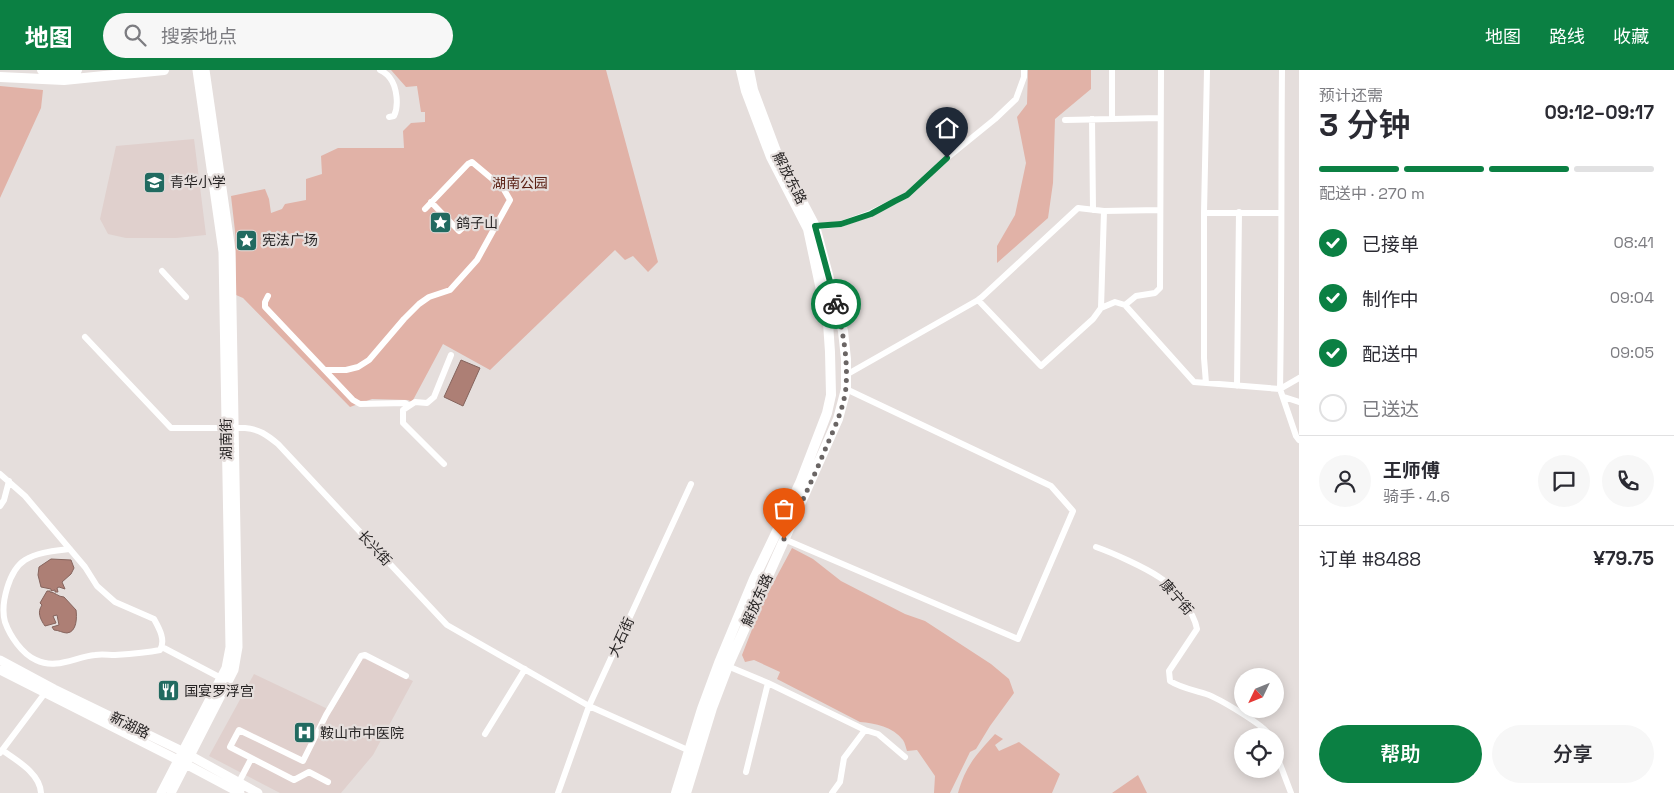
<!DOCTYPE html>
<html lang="zh">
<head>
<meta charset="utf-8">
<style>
  body { margin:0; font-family:"Space Grotesk","Noto Sans SC",sans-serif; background:#f7f7f7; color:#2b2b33; height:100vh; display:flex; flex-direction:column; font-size:19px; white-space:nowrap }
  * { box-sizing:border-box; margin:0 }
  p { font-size:16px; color:#7c7c81 }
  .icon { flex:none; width:28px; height:28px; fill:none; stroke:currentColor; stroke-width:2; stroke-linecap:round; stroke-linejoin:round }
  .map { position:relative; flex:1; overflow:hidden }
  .drawer { display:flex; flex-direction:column; background:#fff; width:375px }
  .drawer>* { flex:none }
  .needle { width:32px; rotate:227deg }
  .tools { position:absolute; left:1234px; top:598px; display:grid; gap:10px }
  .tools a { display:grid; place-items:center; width:50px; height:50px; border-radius:50%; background:#fff; box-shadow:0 2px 12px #0003; font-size:25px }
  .pin { position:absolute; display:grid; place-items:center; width:42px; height:42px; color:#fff; margin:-51px -21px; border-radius:50% 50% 50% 0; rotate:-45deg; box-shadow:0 0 5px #0007 }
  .pin .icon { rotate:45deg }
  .courier { position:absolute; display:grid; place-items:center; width:50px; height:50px; margin:-25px; border:4px solid #0b8043; border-radius:50%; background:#fff; color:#222; box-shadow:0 1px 6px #0007 }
  .headline em { font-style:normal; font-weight:600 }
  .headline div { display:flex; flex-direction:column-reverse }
  .headline { display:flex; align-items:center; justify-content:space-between; height:85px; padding:0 20px }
  h1 { font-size:32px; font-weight:600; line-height:38px }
  .bar { display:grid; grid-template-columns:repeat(4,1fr); gap:8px 5px; align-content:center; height:60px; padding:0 20px }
  .bar i { height:6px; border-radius:4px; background:#e1e1e2 }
  .bar .on { background:#0b8043 }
  .bar p { grid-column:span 4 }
  .line { display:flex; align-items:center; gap:12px; padding:0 20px; border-top:1px solid #e1e1e2 }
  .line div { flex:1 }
  .round { display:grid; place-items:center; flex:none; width:52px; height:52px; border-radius:26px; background:#f7f7f7 }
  ol { padding:0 20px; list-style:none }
  li { display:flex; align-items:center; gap:15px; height:55px }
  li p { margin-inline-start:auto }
  li .icon { padding:5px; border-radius:50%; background:#0b8043; color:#fff; stroke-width:4 }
  li:last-child { color:#7c7c81 }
  li i { width:28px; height:28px; border:2px solid #e1e1e2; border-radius:50% }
  .cta { display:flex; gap:10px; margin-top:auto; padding:10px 20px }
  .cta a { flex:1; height:58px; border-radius:30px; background:#0b8043; color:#fff; font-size:20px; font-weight:600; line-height:58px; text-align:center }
  .cta a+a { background:#f7f7f7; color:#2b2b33 }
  header { display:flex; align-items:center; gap:30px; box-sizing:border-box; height:70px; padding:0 25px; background:#0b8043; color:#fff }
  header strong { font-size:24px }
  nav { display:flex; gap:28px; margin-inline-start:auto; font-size:18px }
  .search { width:350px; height:45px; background:#f7f7f7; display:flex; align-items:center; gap:12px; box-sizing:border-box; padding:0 18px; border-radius:28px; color:#7c7c81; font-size:19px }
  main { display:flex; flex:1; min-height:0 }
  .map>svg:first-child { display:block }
  .built { fill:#e0d0cd }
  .green { fill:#e1b2a7 }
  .water { fill:#ad7f75; stroke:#85645d }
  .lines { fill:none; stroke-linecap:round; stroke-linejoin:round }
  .street { stroke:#fff; stroke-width:6 }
  .secondary { stroke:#fff; stroke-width:9 }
  .primary { stroke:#fff; stroke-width:10 }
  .done { stroke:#6a6564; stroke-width:5; stroke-dasharray:0 9 }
  .route { stroke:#0b8043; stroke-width:6 }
  .labels { text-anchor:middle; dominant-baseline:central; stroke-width:4.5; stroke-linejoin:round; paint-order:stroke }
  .street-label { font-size:14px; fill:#272424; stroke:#e5dedc }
  .poi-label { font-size:14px; fill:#272424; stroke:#e5dedc; text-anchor:start }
  .park-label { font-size:14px; fill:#5b2115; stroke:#e5dedc }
</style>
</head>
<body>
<header>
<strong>地图</strong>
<div class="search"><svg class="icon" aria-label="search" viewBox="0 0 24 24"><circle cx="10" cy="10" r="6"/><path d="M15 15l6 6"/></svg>搜索地点</div>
<nav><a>地图</a><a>路线</a><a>收藏</a></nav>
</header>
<main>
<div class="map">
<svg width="1299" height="723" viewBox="0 0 1299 723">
  <rect width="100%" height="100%" fill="#e5dedc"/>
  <path class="built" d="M194 69 206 165 176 168H126L108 164 100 149 116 76Z
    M363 588 413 611 373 685 341 723H280L209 686 254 604 332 641Z"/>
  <path class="green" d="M391 0H606L658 192 648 202 633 186 625 190 615 180 490 300 443 274 412 332 408 330 372 329 350 337 243 228 236 225 235 161 231 126 265 119 269 129 271 143 282 139 285 134 306 130V109L322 104 321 86 338 78H404L403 61 411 53 425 52V42H421L417 16 406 17Z
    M1028 0H1091V19L1055 49 1053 113 1048 148 997 193V176L1015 145 1026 93 1017 47 1027 34Z
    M0 16 43 20 41 38 0 128Z
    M792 478 813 489 841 511 905 544 925 551 991 594 1009 609 1014 623 990 656 976 679 970 682 950 723H934L935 706 917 680 907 681C906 678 905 673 903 670 893 657 875 653 860 652L777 609 780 602 754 590 745 592 742 585 762 534Z
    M995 664 1003 669 995 675 999 681 1019 672 1060 704 1052 723H958C966 695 976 685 995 664Z
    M1138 705 1147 723H1112Z"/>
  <path class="water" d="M461 290 480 298 463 336 444 327Z
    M51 489 71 490 74 498 71 504 62 512 65 519 59 517 57 518 58 522H55V520L51 521V519L41 517 38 505 39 497Z
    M47 521H50V522C55 522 58 527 64 527L76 540C77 547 77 562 67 563 63 563 58 560 54 560L52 557 59 555 57 545 53 546 56 553 45 556C40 549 37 542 42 535L40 533Z"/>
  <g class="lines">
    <path class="street" d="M380 0C384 2 388 5 390 8 397 17 399 36 394 46L389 47
      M1092 49 1093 140
      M1112 49V0
      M1065 50 1160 48
      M431 132 459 161 469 152
      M1104 141 1160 140
      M1204 143H1281
      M814 157 841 154 871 143 907 125 947 88 995 49 1016 29 1024 7V0
      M162 201 186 227
      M268 226 265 232V237L353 330 360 334 405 333 408 335
      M1125 235 1136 226 1155 223 1160 218 1161 0
      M1101 238 1115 232 1125 235 1194 312 1280 319 1296 366 1299 370
      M85 267 171 358H245C259 359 267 365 278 374L447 555 589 636 690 681
      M325 300H346L358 297 369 290 404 249 419 234 429 227 450 220 477 190 510 130 503 118 472 92 468 94 425 139
      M846 305 978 230 982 227 1078 138 1104 141 1101 238 1093 249 1041 296 978 230
      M1206 313 1204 288V143L1207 0
      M1237 316 1239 142
      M1280 319C1282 212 1281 106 1282 0
      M1280 319 1299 308
      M1284 327 1299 332
      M444 394 403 353V340L415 332 427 333 434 327 451 285
      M0 404 25 426 85 497 97 516 115 532 154 549C159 558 166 570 160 580 145 583 130 584 115 585 108 585 102 584 95 585 75 587 56 600 36 590 22 584 10 566 5 552 0 534 9 500 25 490 38 482 55 481 70 479
      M0 436 4 430 9 411
      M784 469 1018 569 1073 441 1051 416 846 319
      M1096 477C1113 483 1144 497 1159 507 1174 516 1194 542 1197 559L1169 601 1170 611C1181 618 1194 620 1206 624 1218 628 1266 656 1270 666
      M162 577 221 608
      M725 595 768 613 865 660 878 664 905 687
      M485 664 525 599
      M2 680C16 690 40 703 41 723
      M1275 681 1291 723
      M0 683 45 623
      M746 702 768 613
      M239 712 251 689
      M328 712 309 702 294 710 230 677 239 660 303 691 326 645 361 586 365 585 406 606
      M558 723 589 636 691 414
      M832 723 840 712 844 688 865 660"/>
    <path class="secondary" d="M0 590 54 619 182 681 258 723
      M0 600 178 690 240 723
      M161 723 226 598 230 577 223 182 197 0
      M171 723 234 600 238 577 231 181 205 0"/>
    <path class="primary" d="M42 0 59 1 77 0
      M0 7 64 10 164 0
      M676 723 702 639 719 593 754 509 800 413 827 343 831 325 830 282 828 253 808 159 771 87 746 21 741 0
      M686 723 712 638 728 596 838 349 846 319V289L843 261 815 156 777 84 753 20 749 0"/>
  </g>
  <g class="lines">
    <path class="done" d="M784 469C799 438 814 407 827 375 835 357 844 337 846 317 848 288 843 262 836 234"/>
    <path class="route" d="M836 234 815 156 841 154 871 144 895 131 907 125 947 88"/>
  </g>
  <defs>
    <symbol id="school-square" viewBox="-11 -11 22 22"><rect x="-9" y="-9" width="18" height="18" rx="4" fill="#216a60" stroke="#e5dedc"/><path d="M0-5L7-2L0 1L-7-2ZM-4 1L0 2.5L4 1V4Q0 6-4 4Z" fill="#fff"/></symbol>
    <symbol id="sight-square" viewBox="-11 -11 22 22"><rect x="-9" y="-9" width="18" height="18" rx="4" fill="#216a60" stroke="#e5dedc"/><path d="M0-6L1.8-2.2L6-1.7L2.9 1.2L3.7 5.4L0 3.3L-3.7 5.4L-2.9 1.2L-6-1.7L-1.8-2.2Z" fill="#fff"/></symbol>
    <symbol id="restaurant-square" viewBox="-11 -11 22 22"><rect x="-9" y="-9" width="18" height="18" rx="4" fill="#216a60" stroke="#e5dedc"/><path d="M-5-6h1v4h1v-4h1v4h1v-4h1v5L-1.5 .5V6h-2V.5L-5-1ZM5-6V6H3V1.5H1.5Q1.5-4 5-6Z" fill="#fff"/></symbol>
    <symbol id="hospital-square" viewBox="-11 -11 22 22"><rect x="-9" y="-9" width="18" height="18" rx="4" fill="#216a60" stroke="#e5dedc"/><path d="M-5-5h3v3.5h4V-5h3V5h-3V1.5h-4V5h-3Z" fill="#fff"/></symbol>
  </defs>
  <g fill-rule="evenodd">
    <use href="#school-square" x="142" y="100" width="25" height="25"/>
    <use href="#sight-square" x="428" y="140" width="25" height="25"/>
    <use href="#sight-square" x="234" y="158" width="25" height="25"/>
    <use href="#restaurant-square" x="156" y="608" width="25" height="25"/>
    <use href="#hospital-square" x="292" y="650" width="25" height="25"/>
  </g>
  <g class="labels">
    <g class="street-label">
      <text transform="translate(790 108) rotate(63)">解放东路</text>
      <text transform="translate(226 369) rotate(-91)">湖南街</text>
      <text transform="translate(375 478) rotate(47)">长兴街</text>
      <text transform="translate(1177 527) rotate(49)">康宁街</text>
      <text transform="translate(757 530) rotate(-66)">解放东路</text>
      <text transform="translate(621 567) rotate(-66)">大石街</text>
      <text transform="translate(130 655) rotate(26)">新湖路</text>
    </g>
    <g class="poi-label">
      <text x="170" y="112">青华小学</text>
      <text x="456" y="153">鸽子山</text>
      <text x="262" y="170">宪法广场</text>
      <text x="184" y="621">国宴罗浮宫</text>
      <text x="320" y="663">鞍山市中医院</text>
    </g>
    <g class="park-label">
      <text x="520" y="113">湖南公园</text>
    </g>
  </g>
</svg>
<div class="tools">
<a><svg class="needle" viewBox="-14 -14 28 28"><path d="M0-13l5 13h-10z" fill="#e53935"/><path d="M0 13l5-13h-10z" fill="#7c7c81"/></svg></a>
<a><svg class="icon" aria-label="locate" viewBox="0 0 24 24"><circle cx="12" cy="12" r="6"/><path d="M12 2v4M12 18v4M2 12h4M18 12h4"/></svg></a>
</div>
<div class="pin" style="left:784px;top:469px;background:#ea580c"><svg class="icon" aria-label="bag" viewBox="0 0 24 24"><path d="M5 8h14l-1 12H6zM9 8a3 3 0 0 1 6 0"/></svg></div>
<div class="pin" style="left:947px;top:88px;background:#1f2937"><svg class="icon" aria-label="home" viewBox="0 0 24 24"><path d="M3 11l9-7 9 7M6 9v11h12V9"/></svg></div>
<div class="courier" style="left:836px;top:234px"><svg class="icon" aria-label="bike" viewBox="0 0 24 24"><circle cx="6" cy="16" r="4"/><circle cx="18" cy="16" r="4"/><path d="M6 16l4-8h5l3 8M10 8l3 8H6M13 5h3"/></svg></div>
</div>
<section class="drawer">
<div class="headline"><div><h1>3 分钟</h1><p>预计还需</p></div><em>09:12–09:17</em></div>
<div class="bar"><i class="on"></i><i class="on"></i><i class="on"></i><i></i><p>配送中 · 270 m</p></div>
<ol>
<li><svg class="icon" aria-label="check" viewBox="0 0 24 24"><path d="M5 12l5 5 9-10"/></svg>已接单<p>08:41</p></li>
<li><svg class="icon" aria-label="check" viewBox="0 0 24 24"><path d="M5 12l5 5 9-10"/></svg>制作中<p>09:04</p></li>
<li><svg class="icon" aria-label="check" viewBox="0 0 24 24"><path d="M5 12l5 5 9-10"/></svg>配送中<p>09:05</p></li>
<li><i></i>已送达</li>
</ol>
<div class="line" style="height:90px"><a class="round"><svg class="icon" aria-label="person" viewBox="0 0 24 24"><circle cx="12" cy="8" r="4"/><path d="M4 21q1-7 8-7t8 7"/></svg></a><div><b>王师傅</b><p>骑手 · 4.6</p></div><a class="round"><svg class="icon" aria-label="chat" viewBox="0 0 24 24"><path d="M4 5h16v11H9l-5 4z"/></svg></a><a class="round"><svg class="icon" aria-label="phone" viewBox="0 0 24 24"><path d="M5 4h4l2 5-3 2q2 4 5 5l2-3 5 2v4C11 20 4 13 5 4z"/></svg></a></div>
<div class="line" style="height:65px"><div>订单 #8488</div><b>¥79.75</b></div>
<div class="cta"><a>帮助</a><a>分享</a></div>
</section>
</main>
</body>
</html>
